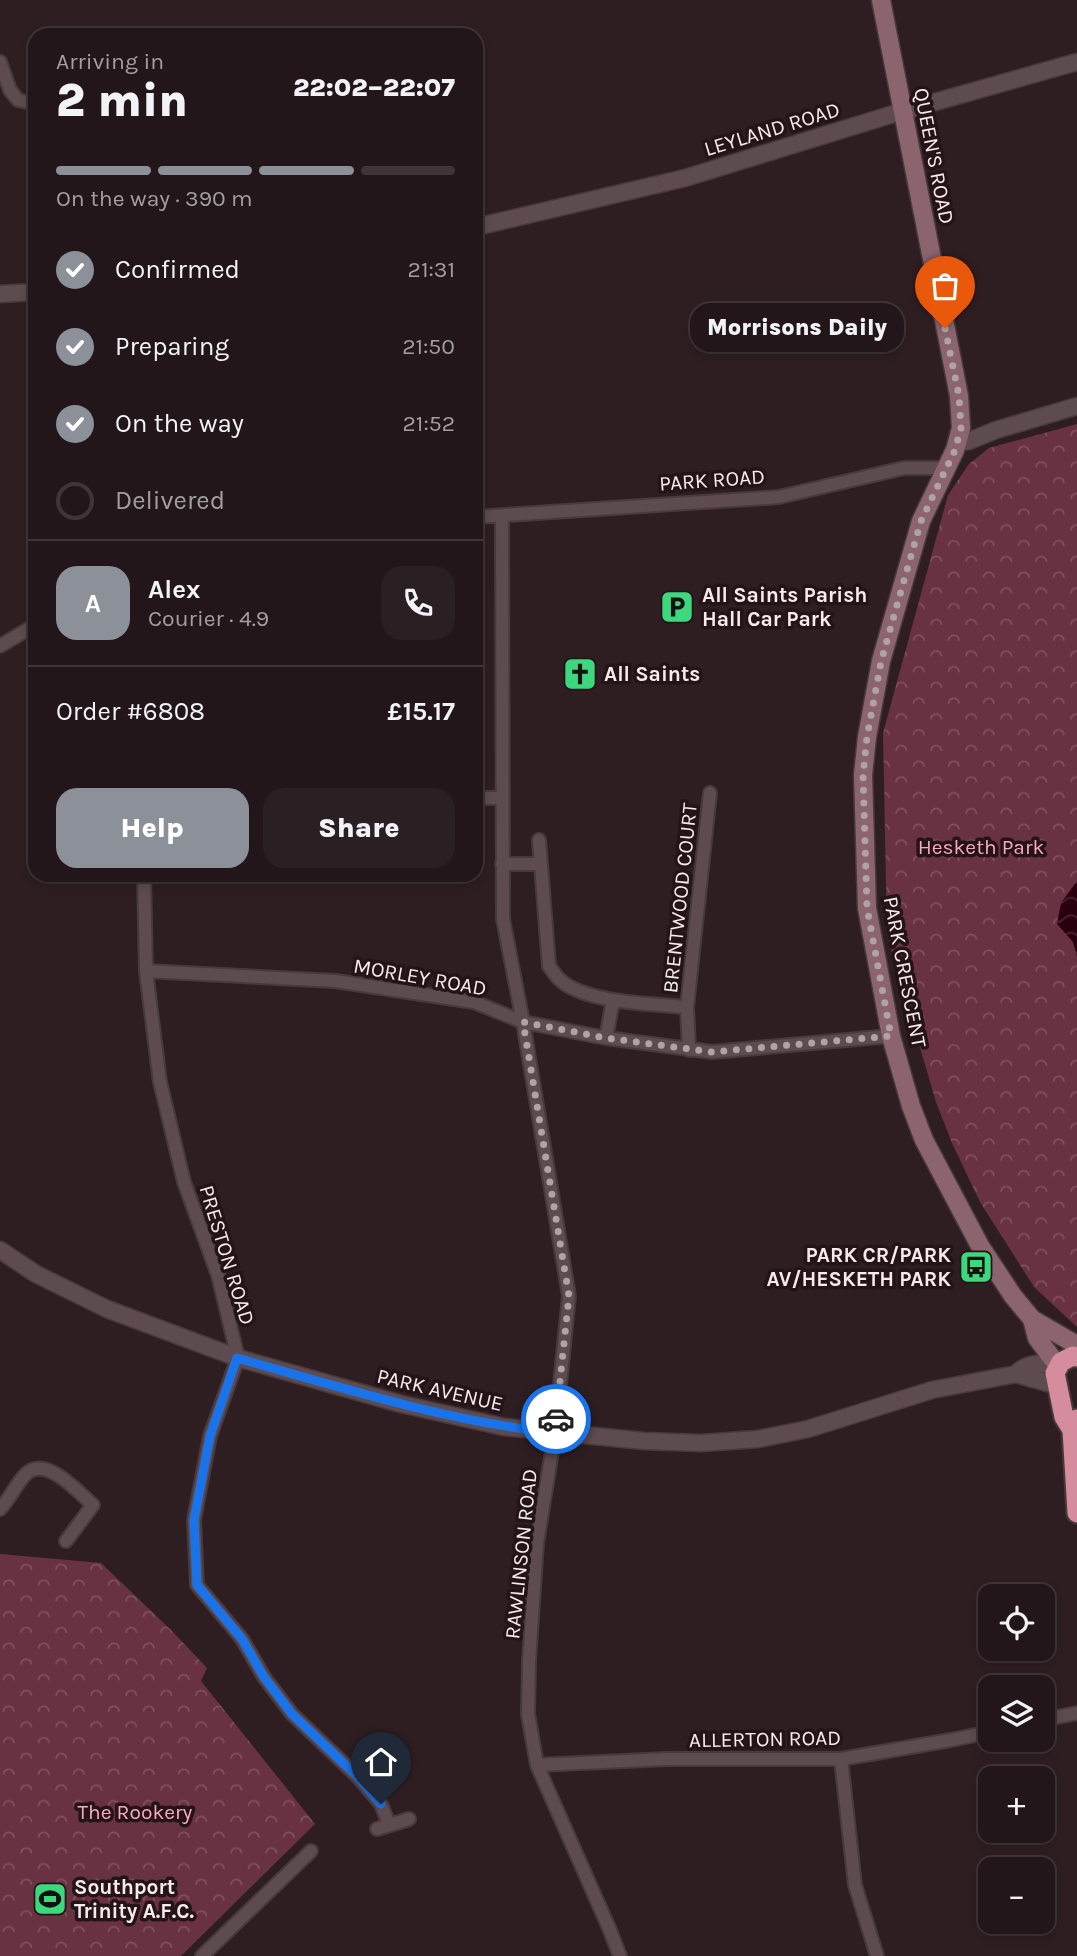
<!DOCTYPE html>
<html lang="en">
<head>
<meta charset="utf-8">
<style>
  body { margin:0; font-family:Karla,sans-serif; background:#2a1f23; color:#f1f3f6; height:100vh; display:flex; flex-direction:column; font-size:26px; white-space:nowrap }
  * { box-sizing:border-box; margin:0 }
  p { font-size:23px; color:#a29fa2 }
  .icon { flex:none; width:38px; height:38px; fill:none; stroke:currentColor; stroke-width:2; stroke-linecap:round; stroke-linejoin:round }
  .map { position:relative; flex:1; overflow:hidden }
  .details { position:absolute; left:28px; top:28px; width:455px; height:854px; display:flex; flex-direction:column; background:#22161a; border-radius:21px; box-shadow:0 4px 10px #0003,0 0 0 2px #3f3539 }
  .details>* { flex:none }
  .fabs { position:absolute; left:978px; top:1584px; display:grid; gap:14px }
  .fabs a { display:grid; place-items:center; width:77px; height:77px; border-radius:14px; background:#22161a; box-shadow:0 4px 10px #0003,0 0 0 2px #3f3539; font-size:35px }
  .pin { position:absolute; display:grid; place-items:center; width:60px; height:60px; color:#fff; margin:-72px -30px; border-radius:50% 50% 50% 0; rotate:-45deg; box-shadow:0 0 7px #0007 }
  .pin .icon { rotate:45deg }
  .courier { position:absolute; display:grid; place-items:center; width:70px; height:70px; margin:-35px; border:5px solid #1a73e8; border-radius:50%; background:#fff; color:#222; box-shadow:0 2px 9px #0007 }
  .bubble { position:absolute; height:49px; border-radius:21px; background:#22161a; box-shadow:0 4px 10px #0003,0 0 0 2px #3f3539; font-size:23px; font-weight:800; line-height:49px; text-align:center }
  .summary em { font-style:normal; font-weight:800 }
  .summary div { display:flex; flex-direction:column-reverse }
  .summary { display:flex; align-items:center; justify-content:space-between; height:119px; padding:0 28px }
  h1 { font-size:46px; font-weight:800; line-height:52px }
  .bar { display:grid; grid-template-columns:repeat(4,1fr); gap:10px 7px; align-content:center; height:84px; padding:0 28px }
  .bar i { height:9px; border-radius:5px; background:#3f3539 }
  .bar .on { background:#8c9099 }
  .bar p { grid-column:span 4 }
  .line { display:flex; align-items:center; gap:18px; padding:0 28px; border-top:2px solid #3f3539 }
  .line div { flex:1 }
  .round { display:grid; place-items:center; flex:none; width:74px; height:74px; border-radius:21px; background:#2a1f23 }
  ol { padding:0 28px; list-style:none }
  li { display:flex; align-items:center; gap:21px; height:77px }
  li p { margin-inline-start:auto }
  li .icon { padding:7px; border-radius:50%; background:#8c9099; color:#fff; stroke-width:4 }
  li:last-child { color:#a29fa2 }
  li i { width:38px; height:38px; border:4px solid #3f3539; border-radius:50% }
  .cta { display:flex; gap:14px; margin-top:auto; padding:14px 28px }
  .cta a { flex:1; height:80px; border-radius:21px; background:#8c9099; color:#fff; font-size:28px; font-weight:800; line-height:80px; text-align:center }
  .cta a+a { background:#2a1f23; color:#f1f3f6 }
  .map>svg:first-child { display:block }
  .park { fill:url(#park-crowns) }
  .water { fill:url(#water-waves) }
  .lines { fill:none; stroke-linecap:round; stroke-linejoin:round }
  .minor-casing { stroke:#473a3d; stroke-width:16 }
  .tertiary-casing { stroke:#473a3d; stroke-width:19 }
  .secondary-casing { stroke:#473a3d; stroke-width:21 }
  .trunk-casing { stroke:#473a3d; stroke-width:23 }
  .minor { stroke:#5e4b4f; stroke-width:12 }
  .tertiary { stroke:#5e4b4f; stroke-width:16 }
  .secondary { stroke:#8b646d; stroke-width:18 }
  .trunk { stroke:#d58c9f; stroke-width:19 }
  .done { stroke:#b0a3a6; stroke-width:7; stroke-dasharray:0 12.6 }
  .route { stroke:#1a73e8; stroke-width:9 }
  .labels { text-anchor:middle; dominant-baseline:central; stroke-width:7; stroke-linejoin:round; paint-order:stroke }
  .street-label { font-size:21px; fill:#f6eaed; stroke:#241418 }
  .poi-label { font-size:21px; font-weight:bold; fill:#f6eaed; stroke:#241418; text-anchor:start }
  .park-label { font-size:21px; fill:#fba9bd; stroke:#241418 }
</style>
</head>
<body>
<div class="map">
<svg width="1077" height="1956" viewBox="0 0 1077 1956">
  <defs>
    <pattern id="park-crowns" width="20" height="18" patternUnits="userSpaceOnUse" patternTransform="scale(1.75)"><rect width="20" height="18" fill="#693242"/><path d="M2 6a3 3 0 1 1 6 0M12 15a3 3 0 1 1 6 0" fill="none" stroke="#7f505e"/></pattern>
    <pattern id="water-waves" width="16" height="10" patternUnits="userSpaceOnUse" patternTransform="scale(1.75)"><rect width="16" height="10" fill="#2a000e"/><path d="M0 5q4-4 8 0t8 0" fill="none" stroke="#4a2531"/></pattern>
  </defs>
  <rect width="100%" height="100%" fill="#2e1e22"/>
  <path class="park" d="M1077 424V1327L1034 1287 980 1202 952 1143 936 1102 887 935 883 733 948 495 969 464 989 448Z
    M0 1554 101 1563 172 1631 207 1668 201 1681 315 1824 181 1956H0Z"/>
  <path class="water" d="M1077 881V957L1073 942 1057 924 1061 903Z"/>
  <g class="lines">
    <defs>
      <path id="minor" d="M0 62 10 90 18 100 35 104
        M502 515 503 919 523 1022 569 1296 555 1433 537 1543 529 1661 528 1714 537 1765 609 1928 620 1956
        M476 517 779 497 904 468H947
        M0 646 35 625
        M476 798H502
        M539 840 549 966C552 970 555 975 559 979 583 1003 654 1004 687 1007L710 793
        M502 864H541
        M144 875 146 971 160 1082 184 1182 218 1275 238 1358 210 1436 194 1520 197 1585 242 1639 264 1677 292 1714 357 1776 381 1804 389 1825
        M146 971 335 981 474 1002 523 1022 606 1038 712 1052 891 1036
        M687 1007 689 1050
        M606 1038 613 1000
        M0 1509C10 1499 17 1482 27 1473 47 1456 78 1492 93 1505L66 1541
        M1043 1720 1077 1713
        M841 1759 855 1885 877 1956
        M537 1765 667 1759H841L951 1740 990 1732
        M377 1829 409 1819
        M202 1956 311 1851"/>
      <path id="tertiary" d="M476 227 685 178 903 111 1077 62
        M0 294 35 292
        M957 443 969 441 996 430 1077 406
        M0 1250 36 1274 107 1309 238 1358 401 1404 504 1427 644 1441 701 1443 758 1439 808 1429 932 1390 1016 1374 1058 1386
        M1016 1374C1028 1361 1041 1363 1058 1367"/>
      <path id="secondary" d="M881 0 959 396 961 428 955 450 921 521 881 661 867 737 863 775 867 908 891 1036 911 1106 924 1140 980 1246 1013 1296 1032 1319 1037 1338 1058 1366
        M1032 1319 1075 1344 1077 1347"/>
      <path id="trunk" d="M1077 1419 1072 1430 1077 1513
        M1072 1430 1064 1417 1055 1373 1061 1362 1073 1356 1077 1357"/>
    </defs>
    <use href="#minor" class="minor-casing"/>
    <use href="#tertiary" class="tertiary-casing"/>
    <use href="#secondary" class="secondary-casing"/>
    <use href="#trunk" class="trunk-casing"/>
    <use href="#minor" class="minor"/>
    <use href="#tertiary" class="tertiary"/>
    <use href="#secondary" class="secondary"/>
    <use href="#trunk" class="trunk"/>
  </g>
  <g class="lines">
    <path class="done" d="M556 1419 569 1296 523 1022 606 1038 712 1052 891 1036 867 908 863 775 867 737 881 662 897 605 921 521 955 450 961 428 959 396 945 328"/>
    <path class="route" d="M381 1804 357 1776 292 1714 264 1677 242 1639 197 1585 194 1520 210 1436 237 1358C342 1388 447 1421 555 1433L556 1419"/>
  </g>
  <defs>
    <symbol id="parking-square" viewBox="-11 -11 22 22"><rect x="-9" y="-9" width="18" height="18" rx="4" fill="#3dd77e" stroke="#241418"/><path d="M-3.5-5.5H1a3.5 3.5 0 0 1 0 7H-1V5.5H-3.5ZM-1-3.4V-.6H.8a1.4 1.4 0 0 0 0-2.8Z" fill="#111"/></symbol>
    <symbol id="church-square" viewBox="-11 -11 22 22"><rect x="-9" y="-9" width="18" height="18" rx="4" fill="#3dd77e" stroke="#241418"/><path d="M-1.2-6h2.4v3.5h3.3v2.4h-3.3V6h-2.4V-.1h-3.3v-2.4h3.3Z" fill="#111"/></symbol>
    <symbol id="bus-square" viewBox="-11 -11 22 22"><rect x="-9" y="-9" width="18" height="18" rx="4" fill="#3dd77e" stroke="#241418"/><path d="M-5-6H5V4H4V6H2V4H-2V6H-4V4H-5ZM-3.5-4V0h7V-4ZM-3.5 1.2v1.5H-2V1.2ZM2 1.2v1.5H3.5V1.2Z" fill="#111"/></symbol>
    <symbol id="stadium-square" viewBox="-11 -11 22 22"><rect x="-9" y="-9" width="18" height="18" rx="4" fill="#3dd77e" stroke="#241418"/><path d="M0-5a6.5 5 0 1 0 0 10a6.5 5 0 1 0 0-10ZM-3.5-1.8h7v3.6h-7Z" fill="#111"/></symbol>
  </defs>
  <g fill-rule="evenodd">
    <use href="#parking-square" x="658" y="588" width="38" height="38"/>
    <use href="#church-square" x="561" y="655" width="38" height="38"/>
    <use href="#bus-square" x="957" y="1248" width="38" height="38"/>
    <use href="#stadium-square" x="31" y="1880" width="38" height="38"/>
  </g>
  <g class="labels">
    <g class="street-label">
      <text transform="translate(772 129) rotate(-17)">LEYLAND ROAD</text>
      <text transform="translate(934 156) rotate(79)">QUEEN'S ROAD</text>
      <text transform="translate(712 480) rotate(-4)">PARK ROAD</text>
      <text transform="translate(680 898) rotate(-84)">BRENTWOOD COURT</text>
      <text transform="translate(905 972) rotate(79)">PARK CRESCENT</text>
      <text transform="translate(420 977) rotate(10)">MORLEY ROAD</text>
      <text transform="translate(227 1255) rotate(73)">PRESTON ROAD</text>
      <text transform="translate(440 1390) rotate(13)">PARK AVENUE</text>
      <text transform="translate(521 1554) rotate(-84)">RAWLINSON ROAD</text>
      <text transform="translate(765 1739) rotate(-1)">ALLERTON ROAD</text>
    </g>
    <g class="poi-label">
      <text x="702" y="595">All Saints Parish<tspan x="702" dy="24">Hall Car Park</tspan></text>
      <text x="604" y="674">All Saints</text>
      <text x="951" y="1255" text-anchor="end">PARK CR/PARK<tspan x="951" dy="24">AV/HESKETH PARK</tspan></text>
      <text x="74" y="1887">Southport<tspan x="74" dy="24">Trinity A.F.C.</tspan></text>
    </g>
    <g class="park-label">
      <text x="981" y="847">Hesketh Park</text>
      <text x="135" y="1812">The Rookery</text>
    </g>
  </g>
</svg>
<div class="fabs">
<a><svg class="icon" aria-label="locate" viewBox="0 0 24 24"><circle cx="12" cy="12" r="6"/><path d="M12 2v4M12 18v4M2 12h4M18 12h4"/></svg></a>
<a><svg class="icon" aria-label="layers" viewBox="0 0 24 24"><path d="M12 4l9 5-9 5-9-5zM3 14l9 5 9-5"/></svg></a>
<a>+</a>
<a>−</a>
</div>
<div class="pin" style="left:945px;top:328px;background:#ea580c"><svg class="icon" aria-label="bag" viewBox="0 0 24 24"><path d="M5 8h14l-1 12H6zM9 8a3 3 0 0 1 6 0"/></svg></div>
<div class="pin" style="left:381px;top:1804px;background:#1f2937"><svg class="icon" aria-label="home" viewBox="0 0 24 24"><path d="M3 11l9-7 9 7M6 9v11h12V9"/></svg></div>
<div class="courier" style="left:556px;top:1419px"><svg class="icon" aria-label="car" viewBox="0 0 24 24"><path d="M5 17H2v-5l4-1 3-4h7l3 4 3 1v5h-3M9 17h6M6 11h13"/><circle cx="7" cy="17" r="2"/><circle cx="17" cy="17" r="2"/></svg></div>
<div class="bubble" style="left:690px;top:303px;width:214px">Morrisons Daily</div>
<section class="details">
<div class="summary"><div><h1>2 min</h1><p>Arriving in</p></div><em>22:02–22:07</em></div>
<div class="bar"><i class="on"></i><i class="on"></i><i class="on"></i><i></i><p>On the way · 390 m</p></div>
<ol>
<li><svg class="icon" aria-label="check" viewBox="0 0 24 24"><path d="M5 12l5 5 9-10"/></svg>Confirmed<p>21:31</p></li>
<li><svg class="icon" aria-label="check" viewBox="0 0 24 24"><path d="M5 12l5 5 9-10"/></svg>Preparing<p>21:50</p></li>
<li><svg class="icon" aria-label="check" viewBox="0 0 24 24"><path d="M5 12l5 5 9-10"/></svg>On the way<p>21:52</p></li>
<li><i></i>Delivered</li>
</ol>
<div class="line" style="height:126px"><b class="round" style="background:#8c9099;color:#fff">A</b><div><b>Alex</b><p>Courier · 4.9</p></div><a class="round"><svg class="icon" aria-label="phone" viewBox="0 0 24 24"><path d="M5 4h4l2 5-3 2q2 4 5 5l2-3 5 2v4C11 20 4 13 5 4z"/></svg></a></div>
<div class="line" style="height:91px"><div>Order #6808</div><b>£15.17</b></div>
<div class="cta"><a>Help</a><a>Share</a></div>
</section>
</div>
</body>
</html>
